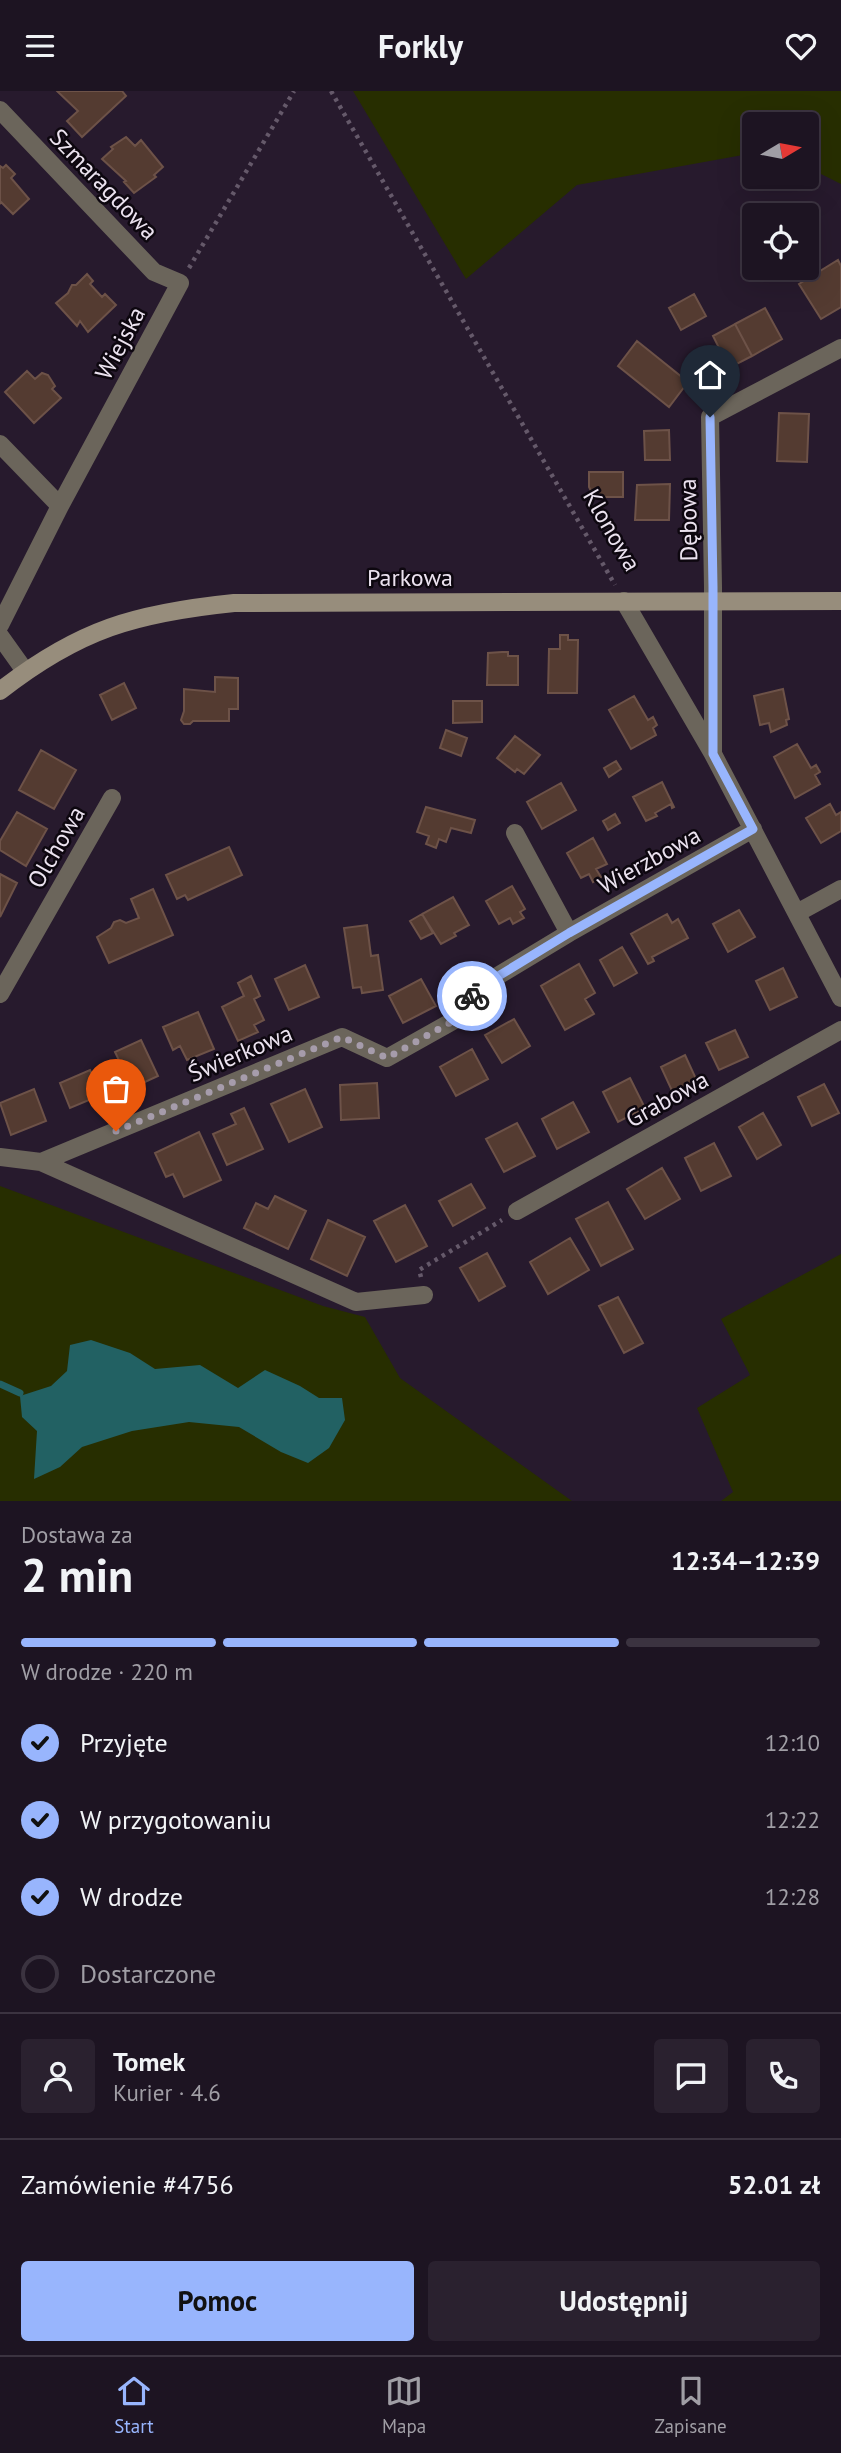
<!DOCTYPE html>
<html lang="pl">
<head>
<meta charset="utf-8">
<style>
  body { margin:0; font-family:"PT Sans",sans-serif; background:#2a212f; color:#f1f3f6; height:100vh; display:flex; flex-direction:column; font-size:26px; white-space:nowrap }
  * { box-sizing:border-box; margin:0 }
  p { font-size:23px; color:#a09ea5 }
  .icon { flex:none; width:38px; height:38px; fill:none; stroke:currentColor; stroke-width:2; stroke-linecap:round; stroke-linejoin:round }
  .map { position:relative; height:1410px; overflow:hidden }
  .details { display:flex; flex-direction:column; background:#1d1422; flex:1 }
  .details>* { flex:none }
  .needle { width:46px; rotate:80deg }
  .fabs { position:absolute; left:742px; top:21px; display:grid; gap:14px }
  .fabs a { display:grid; place-items:center; width:77px; height:77px; border-radius:7px; background:#1d1422; box-shadow:0 7px 28px #0002,0 0 0 2px #3b3340; font-size:35px }
  .pin { position:absolute; display:grid; place-items:center; width:60px; height:60px; color:#fff; margin:-72px -30px; border-radius:50% 50% 50% 0; rotate:-45deg; box-shadow:0 0 7px #0007 }
  .pin .icon { rotate:45deg }
  .courier { position:absolute; display:grid; place-items:center; width:70px; height:70px; margin:-35px; border:5px solid #98b5fd; border-radius:50%; background:#fff; color:#222; box-shadow:0 2px 9px #0007 }
  .headline em { font-style:normal; font-weight:700 }
  .headline div { display:flex; flex-direction:column-reverse }
  .headline { display:flex; align-items:center; justify-content:space-between; height:119px; padding:0 21px }
  h1 { font-size:46px; font-weight:700; line-height:52px }
  .bar { display:grid; grid-template-columns:repeat(4,1fr); gap:10px 7px; align-content:center; height:84px; padding:0 21px }
  .bar i { height:9px; border-radius:5px; background:#3b3340 }
  .bar .current { background:#98b5fd }
  .bar p { grid-column:span 4 }
  .line { display:flex; align-items:center; gap:18px; padding:0 21px; border-top:2px solid #3b3340 }
  .line div { flex:1 }
  .round { display:grid; place-items:center; flex:none; width:74px; height:74px; border-radius:7px; background:#2a212f }
  ol { padding:0 21px; list-style:none }
  li { display:flex; align-items:center; gap:21px; height:77px }
  li p { margin-inline-start:auto }
  li .icon { padding:7px; border-radius:50%; background:#98b5fd; color:#111; stroke-width:4 }
  li:last-child { color:#a09ea5 }
  li i { width:38px; height:38px; border:4px solid #3b3340; border-radius:50% }
  .button { display:flex; gap:14px; margin-top:auto; padding:14px 21px }
  .button a { flex:1; height:80px; border-radius:7px; background:#98b5fd; color:#111; font-size:28px; font-weight:700; line-height:80px; text-align:center }
  .button a+a { background:#2a212f; color:#f1f3f6 }
  header { display:flex; justify-content:space-between; align-items:center; height:91px; padding:0 21px; background:#1d1422; font-size:32px; font-weight:700 }
  .dock { display:flex; justify-content:space-around; align-items:center; height:98px; border-top:2px solid #3b3340; background:#1d1422; font-size:19px; color:#a09ea5 }
  .dock a { display:grid; justify-items:center; gap:4px }
  .dock .current { color:#98b5fd }
  .map>svg:first-child { display:block }
  .green { fill:#272e00 }
  .water { fill:#226163 }
  .lines { fill:none; stroke-linecap:round; stroke-linejoin:round }
  .stream { stroke:#226163; stroke-width:7 }
  .building { fill:#543b31; stroke:#6d5248; stroke-width:2 }
  .path { stroke:#65596a; stroke-width:4.5; stroke-dasharray:3.5 5; stroke-linecap:butt }
  .street { stroke:#6b655b; stroke-width:18 }
  .secondary { stroke:#978d7c; stroke-width:18 }
  .done { stroke:#a69cab; stroke-width:7; stroke-dasharray:0 12.6 }
  .route { stroke:#98b5fd; stroke-width:9 }
  .labels { text-anchor:middle; dominant-baseline:central; stroke-width:5; stroke-linejoin:round; paint-order:stroke }
  .street-label { font-size:24px; fill:#ebe2ef; stroke:#0d070f }
</style>
</head>
<body>
<header><svg class="icon" aria-label="menu" viewBox="0 0 24 24"><path d="M4 6h16M4 12h16M4 18h16"/></svg>Forkly<svg class="icon" aria-label="heart" viewBox="0 0 24 24"><path d="M12 20l-8-8c-3-5 5-10 8-4 3-6 11-1 8 4z"/></svg></header>
<div class="map">
<svg width="841" height="1410" viewBox="0 0 841 1410">
  <rect width="100%" height="100%" fill="#271a2d"/>
  <path class="green" d="M353 0H841V93L807 76V33H754V62L577 94 466 188Z
    M0 1095 323 1215 365 1226 400 1287 572 1410H0Z
    M841 1163V1410H721L733 1401 697 1317 750 1284 721 1228Z"/>
  <path class="water" d="M91 1249 130 1262 155 1278 200 1274 238 1297 265 1279 300 1295 319 1307H342L345 1329 329 1357 308 1372 281 1361 239 1336 189 1331 132 1340 82 1356 60 1376 34 1388 37 1340 22 1326 20 1305 51 1295 67 1280 70 1254Z"/>
  <g class="lines">
    <path class="stream" d="M0 1293 20 1302"/>
  </g>
  <path class="building" d="M57 0H122L126 5 82 46 67 30 78 20Z
    M126 46 135 55 141 49 163 76 154 84 156 86 134 102 124 91 126 90 102 68 113 58 111 56Z
    M6 74 15 83 11 87 29 108 13 123 1 111 0 113V75L3 77Z
    M838 169 841 175V216L821 228 799 193Z
    M87 183 93 190 90 193 102 206 105 203 116 214 88 241 80 230 77 235 56 212 68 202 72 194H76Z
    M694 203 706 225 681 239 669 217Z
    M765 217 782 248 752 265 735 233Z
    M735 233 752 265 729 277 713 245Z
    M637 250 688 291 669 316 618 275Z
    M27 280 35 288 42 282 48 284 55 295 52 298 61 307 34 332 5 301Z
    M779 322 809 323 807 371 777 370Z
    M669 339 670 369H645L644 340Z
    M589 381H623V406H594L589 396Z
    M670 393 669 429H635L637 394Z
    M560 544H568V549H578L577 602H548L549 558H560Z
    M502 561H508V565H518V594H487L488 562Z
    M215 586 238 587V618H229V630H193L190 633H184L181 629 184 620V598L215 601Z
    M124 592 136 617 112 629 100 604Z
    M783 598 789 628 786 629 787 634 771 641 769 632 760 634 754 605Z
    M634 605 648 629 653 626 657 634 653 637 656 644 631 658 609 619Z
    M453 610H482V631L453 632Z
    M446 639 467 647 461 665 440 657Z
    M515 645 540 664 524 683 517 678 515 681 497 667Z
    M797 653 811 677 816 674 820 681 815 684 820 693 795 707 774 666Z
    M41 659 76 679 54 718 19 699Z
    M616 670 621 678 609 686 604 677Z
    M662 691 674 716 672 717 671 713 655 722 657 725 646 730 633 706Z
    M561 692 576 719 542 738 527 711Z
    M830 713 836 724 841 721V740L821 752 806 727Z
    M426 716 475 729 471 742 451 737 446 751 439 748 436 757 426 753 429 745 417 741Z
    M17 721 47 738 26 775 0 759V750Z
    M615 723 620 732 608 739 603 730Z
    M593 747 607 773 596 778 601 786 593 791 589 783 581 787 567 762Z
    M229 756 242 784 188 809 185 804 177 808 166 784Z
    M0 783 17 792 0 826Z
    M512 795 525 818 520 821 524 827 513 833 510 827 499 833 486 810Z
    M153 798 173 844 109 872 97 846 111 837 114 831 120 829 126 832 139 827 131 808Z
    M453 806 469 834 454 842 456 845 441 853 422 823Z
    M739 819 755 846 728 861 713 833Z
    M422 823 433 842 421 848 410 830Z
    M667 823 672 832 678 828 688 847 652 866 654 870 648 873 631 843Z
    M367 834 371 865 378 864 383 899 362 902 361 896 353 897 344 837Z
    M622 856 637 882 614 895 600 869Z
    M579 873 595 902 585 908 594 923 565 939 541 895Z
    M305 874 319 906 289 919 275 888Z
    M783 877 797 906 770 919 756 890Z
    M251 885 260 905 254 908 264 929 254 934 258 941 238 950 222 916 244 905 238 892Z
    M421 888 436 915 403 932 389 905Z
    M198 921 214 958 187 969 180 955 173 959 163 936Z
    M514 928 530 955 502 972 485 944Z
    M735 939 748 966 719 979 706 952Z
    M141 949 158 985 132 997 115 961Z
    M472 958 488 988 456 1005 440 976Z
    M685 964 697 990 673 1002 661 976Z
    M90 979 101 1004 70 1017 60 992Z
    M630 987 645 1017 618 1031 603 1001Z
    M377 992 379 1027 341 1029 340 994Z
    M824 993 839 1022 812 1035 798 1006Z
    M34 998 46 1030 11 1044 0 1012Z
    M305 998 322 1036 289 1051 271 1013Z
    M573 1011 589 1041 557 1058 542 1028Z
    M244 1017 263 1058 227 1074 213 1043 236 1033 231 1023Z
    M763 1022 781 1054 757 1068 739 1036Z
    M517 1032 535 1065 504 1081 486 1048Z
    M199 1041 221 1089 184 1106 173 1083 166 1086 155 1062Z
    M714 1052 731 1085 701 1100 685 1067Z
    M662 1077 680 1108 645 1128 627 1098Z
    M471 1093 485 1117 453 1135 439 1110Z
    M275 1105 306 1120 288 1158 244 1137 256 1112 268 1118Z
    M608 1111 633 1158 601 1175 576 1128Z
    M405 1114 427 1155 396 1171 374 1130Z
    M328 1129 365 1146 347 1185 311 1168Z
    M570 1147 589 1179 548 1203 530 1171Z
    M487 1162 505 1195 479 1210 460 1177Z
    M618 1206 643 1252 624 1262 599 1215Z"/>
  <g class="lines">
    <path class="path" d="M331 0 615 494
      M189 177 294 0
      M421 1186 419 1179 502 1129"/>
    <path class="street" d="M0 19 154 181 180 192 60 415 0 534
      M0 353 60 415
      M624 510 713 663 841 907
      M0 545 25 580
      M713 663V496L710 326 841 257
      M515 742 569 842
      M797 822 841 798
      M0 903 112 707
      M0 1066 41 1071 342 946 387 967 453 930 476 898 569 842 753 738
      M41 1071 356 1211 424 1204
      M517 1120 841 939"/>
    <path class="secondary" d="M0 600C79 538 136 522 234 512L841 510"/>
  </g>
  <g class="lines">
    <path class="done" d="M116 1040 342 946 387 967 453 930 472 905"/>
    <path class="route" d="M472 905 477 898 569 842 753 738 713 663V496L710 326"/>
  </g>
  <g class="labels">
    <g class="street-label">
      <text transform="translate(104 93) rotate(46)">Szmaragdowa</text>
      <text transform="translate(120 252) rotate(-62)">Wiejska</text>
      <text transform="translate(688 429) rotate(-91)">Dębowa</text>
      <text transform="translate(612 439) rotate(60)">Klonowa</text>
      <text x="410" y="486">Parkowa</text>
      <text transform="translate(56 756) rotate(-60)">Olchowa</text>
      <text transform="translate(649 769) rotate(-29)">Wierzbowa</text>
      <text transform="translate(240 962) rotate(-23)">Świerkowa</text>
      <text transform="translate(667 1008) rotate(-29)">Grabowa</text>
    </g>
  </g>
</svg>
<div class="fabs">
<a><svg class="needle" viewBox="-14 -14 28 28"><path d="M0-13l5 13h-10z" fill="#e53935"/><path d="M0 13l5-13h-10z" fill="#a09ea5"/></svg></a>
<a><svg class="icon" aria-label="locate" viewBox="0 0 24 24"><circle cx="12" cy="12" r="6"/><path d="M12 2v4M12 18v4M2 12h4M18 12h4"/></svg></a>
</div>
<div class="pin" style="left:116px;top:1040px;background:#ea580c"><svg class="icon" aria-label="bag" viewBox="0 0 24 24"><path d="M5 8h14l-1 12H6zM9 8a3 3 0 0 1 6 0"/></svg></div>
<div class="pin" style="left:710px;top:326px;background:#1f2937"><svg class="icon" aria-label="home" viewBox="0 0 24 24"><path d="M3 11l9-7 9 7M6 9v11h12V9"/></svg></div>
<div class="courier" style="left:472px;top:905px"><svg class="icon" aria-label="bike" viewBox="0 0 24 24"><circle cx="6" cy="16" r="4"/><circle cx="18" cy="16" r="4"/><path d="M6 16l4-8h5l3 8M10 8l3 8H6M13 5h3"/></svg></div>
</div>
<section class="details">
<div class="headline"><div><h1>2 min</h1><p>Dostawa za</p></div><em>12:34–12:39</em></div>
<div class="bar"><i class="current"></i><i class="current"></i><i class="current"></i><i></i><p>W drodze · 220 m</p></div>
<ol>
<li><svg class="icon" aria-label="check" viewBox="0 0 24 24"><path d="M5 12l5 5 9-10"/></svg>Przyjęte<p>12:10</p></li>
<li><svg class="icon" aria-label="check" viewBox="0 0 24 24"><path d="M5 12l5 5 9-10"/></svg>W przygotowaniu<p>12:22</p></li>
<li><svg class="icon" aria-label="check" viewBox="0 0 24 24"><path d="M5 12l5 5 9-10"/></svg>W drodze<p>12:28</p></li>
<li><i></i>Dostarczone</li>
</ol>
<div class="line" style="height:126px"><a class="round"><svg class="icon" aria-label="person" viewBox="0 0 24 24"><circle cx="12" cy="8" r="4"/><path d="M4 21q1-7 8-7t8 7"/></svg></a><div><b>Tomek</b><p>Kurier · 4.6</p></div><a class="round"><svg class="icon" aria-label="chat" viewBox="0 0 24 24"><path d="M4 5h16v11H9l-5 4z"/></svg></a><a class="round"><svg class="icon" aria-label="phone" viewBox="0 0 24 24"><path d="M5 4h4l2 5-3 2q2 4 5 5l2-3 5 2v4C11 20 4 13 5 4z"/></svg></a></div>
<div class="line" style="height:91px"><div>Zamówienie #4756</div><b>52.01 zł</b></div>
<div class="button"><a>Pomoc</a><a>Udostępnij</a></div>
</section>
<nav class="dock">
<a class="current"><svg class="icon" aria-label="home" viewBox="0 0 24 24"><path d="M3 11l9-7 9 7M6 9v11h12V9"/></svg>Start</a>
<a><svg class="icon" aria-label="map" viewBox="0 0 24 24"><path d="M3 6l6-2 6 2 6-2v14l-6 2-6-2-6 2zM9 4v14M15 6v14"/></svg>Mapa</a>
<a><svg class="icon" aria-label="saved" viewBox="0 0 24 24"><path d="M7 4h10v16l-5-4-5 4z"/></svg>Zapisane</a>
</nav>
</body>
</html>
